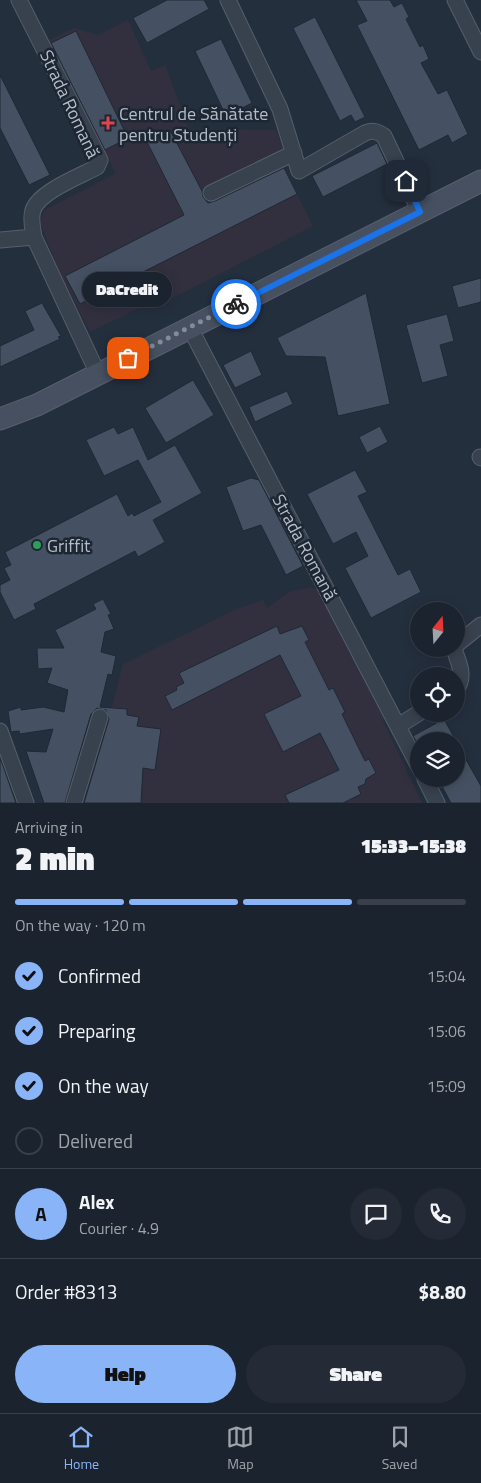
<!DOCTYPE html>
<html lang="en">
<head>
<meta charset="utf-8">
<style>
  body { margin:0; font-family:"Titillium Web",sans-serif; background:#242b36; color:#f1f3f6; height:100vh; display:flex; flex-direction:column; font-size:19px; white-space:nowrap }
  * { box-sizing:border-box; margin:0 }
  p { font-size:16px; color:#a0a4aa }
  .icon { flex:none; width:28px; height:28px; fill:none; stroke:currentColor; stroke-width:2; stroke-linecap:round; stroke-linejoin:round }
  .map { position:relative; height:803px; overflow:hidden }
  .sheet { display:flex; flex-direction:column; background:#1b232e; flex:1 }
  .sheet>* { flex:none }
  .needle { width:32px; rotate:18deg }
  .controls { position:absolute; left:410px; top:602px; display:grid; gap:10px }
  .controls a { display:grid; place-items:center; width:55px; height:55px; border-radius:50%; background:#1b232e; box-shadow:0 2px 12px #0003,0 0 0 1px #39404a; font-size:25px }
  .pin { position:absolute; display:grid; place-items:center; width:42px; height:42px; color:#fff; margin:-21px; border-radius:10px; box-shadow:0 2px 8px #0006 }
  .courier { position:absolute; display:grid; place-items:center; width:50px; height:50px; margin:-25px; border:4px solid #1a73e8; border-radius:50%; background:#fff; color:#222; box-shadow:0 1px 6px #0007 }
  .bubble { position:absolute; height:35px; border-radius:18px; background:#1b232e; box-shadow:0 2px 12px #0003,0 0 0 1px #39404a; font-size:16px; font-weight:800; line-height:35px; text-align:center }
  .head em { font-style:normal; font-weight:800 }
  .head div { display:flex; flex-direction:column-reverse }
  .head { display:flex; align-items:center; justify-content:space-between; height:85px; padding:0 15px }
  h1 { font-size:32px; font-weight:800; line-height:38px }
  .bar { display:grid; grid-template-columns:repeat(4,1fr); gap:8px 5px; align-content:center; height:60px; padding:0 15px }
  .bar i { height:6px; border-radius:4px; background:#39404a }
  .bar .current { background:#8ab4f8 }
  .bar p { grid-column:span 4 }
  .line { display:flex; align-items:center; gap:12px; padding:0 15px; border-top:1px solid #39404a }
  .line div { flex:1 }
  .round { display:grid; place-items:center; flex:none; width:52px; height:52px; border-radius:26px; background:#242b36 }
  ol { padding:0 15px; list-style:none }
  li { display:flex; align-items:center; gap:15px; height:55px }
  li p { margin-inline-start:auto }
  li .icon { padding:5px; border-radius:50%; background:#8ab4f8; color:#111; stroke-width:4 }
  li:last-child { color:#a0a4aa }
  li i { width:28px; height:28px; border:2px solid #39404a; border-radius:50% }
  .button { display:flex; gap:10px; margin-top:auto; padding:10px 15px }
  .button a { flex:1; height:58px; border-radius:30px; background:#8ab4f8; color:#111; font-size:20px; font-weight:800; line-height:58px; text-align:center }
  .button a+a { background:#242b36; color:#f1f3f6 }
  .tabs { display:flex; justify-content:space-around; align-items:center; height:70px; border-top:1px solid #39404a; background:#1b232e; font-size:14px; color:#a0a4aa }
  .tabs a { display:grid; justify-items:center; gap:2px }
  .tabs .current { color:#8ab4f8 }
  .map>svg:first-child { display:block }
  .medical { fill:#32303f }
  .building { fill:#455162; stroke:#1f2835 }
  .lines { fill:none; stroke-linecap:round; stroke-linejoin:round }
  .minor-casing { stroke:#565f6c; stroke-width:17 }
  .secondary-casing { stroke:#565f6c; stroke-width:23 }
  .minor { stroke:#38414e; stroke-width:15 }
  .secondary { stroke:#465061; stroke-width:21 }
  .done { stroke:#828b98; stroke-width:5; stroke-dasharray:0 9 }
  .route { stroke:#1a73e8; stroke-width:6 }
  .health-dot { fill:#e0444e; stroke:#1d2633; stroke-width:2 }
  .leisure-dot { fill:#2e9e5b; stroke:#1d2633; stroke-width:2 }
  .labels { text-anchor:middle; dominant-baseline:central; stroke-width:5; stroke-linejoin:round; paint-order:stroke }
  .street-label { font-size:18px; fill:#b4bcc9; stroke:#1d2633 }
  .poi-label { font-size:18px; fill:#b4bcc9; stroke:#1d2633; text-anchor:start }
</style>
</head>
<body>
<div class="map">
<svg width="481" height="803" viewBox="0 0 481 803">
  <rect width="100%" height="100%" fill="#242f3e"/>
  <path class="medical" d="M128 20 151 71 165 65 189 129 276 130 283 148V165L313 226 155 307 152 302 90 332 62 277 40 223 44 210 115 174 108 157 100 152 45 42 74 28 98 35Z
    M312 587 323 595 350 655 356 657 385 714 383 721 422 803H110L112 708 123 664 237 609 263 600 267 608 289 592Z"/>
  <path class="building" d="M167 0H204L209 9 147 43 133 18Z
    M356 0H390L394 7 402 3 409 17 406 19 420 47 423 45 429 59 421 63 438 94 447 90 468 134 452 143 448 135 419 150 357 25 367 21Z
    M315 17 365 117 355 122 351 115 340 121 293 28Z
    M76 31 128 138 105 150 51 43Z
    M221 39 252 103 226 116 195 51Z
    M0 75 50 175 29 185 0 128Z
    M170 130 202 191 203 197 208 203 215 201 284 168 297 194 80 304 65 276 184 215 147 142Z
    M377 143 387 164 323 197 312 176Z
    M481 278V302L458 308 452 286Z
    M366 293 390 404 338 416 325 357 286 356 277 338Z
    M42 303 61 336 58 337 60 339 0 367V346L34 330 25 311Z
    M447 314 454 341 440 345 448 376 422 383 406 325Z
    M251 351 262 375 235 388 223 365Z
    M193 380 214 415 166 443 145 408Z
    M287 391 293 404 255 422 249 407Z
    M380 426 388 442 367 453 359 437Z
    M114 427 118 434 133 427 148 460 175 445 202 493 153 520 165 542 138 557 135 551 34 604 36 609 14 620 0 592V585L10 580 4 568 11 565 5 552 117 494 128 516 132 513 134 516 161 502 138 460 104 476 86 440Z
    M355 470 367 492 358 496 398 575 410 569 421 592 371 618 345 568 368 556 356 532 333 544 307 494Z
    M251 478 259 480 303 566 286 575 261 525 243 531 226 487Z
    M103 599 111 614 108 615 114 629 105 632 101 652 116 656 112 675 108 674 100 707 127 709V715L139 717 137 726 161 729 155 770 143 768 141 803H84L109 719 106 710 97 708 91 714 65 803H44L26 751 46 752 53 729 20 734 19 731 11 732 8 711 21 707V710L43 707 64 712 68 690 47 683 52 668 38 669 37 648H64L55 630 96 609 93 604Z
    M277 626 280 634 302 626 309 640 305 642 329 690 333 688 345 712 342 714 365 761 369 759 376 773 366 779 365 784 358 787 361 794 343 803H289L285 795 339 770 320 733 283 752 264 714 301 696 280 655 172 710 165 696 177 690 176 687 184 683 179 673Z
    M444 719 456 741H416L413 736Z
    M456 742 481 786V803H451L438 779H456Z
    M0 760H1L16 803H0Z"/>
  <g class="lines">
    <defs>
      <path id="minor" d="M19 0 100 160 97 167C80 176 39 192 33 210 30 219 33 229 34 237L98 374
        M228 0 280 109 299 171 365 133C373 130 377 131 384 136L420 212
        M455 0 481 52
        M211 193 294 153
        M0 240 34 237
        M190 328 419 767
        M480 457 481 458
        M456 645 481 625
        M454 649C459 664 466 676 456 690
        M398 726 419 713
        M0 731 26 803
        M425 779 437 803
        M74 803 100 717"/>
      <path id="secondary" d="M0 419 37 405 481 181"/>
    </defs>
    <use href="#minor" class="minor-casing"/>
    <use href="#secondary" class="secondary-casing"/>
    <use href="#minor" class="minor"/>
    <use href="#secondary" class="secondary"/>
  </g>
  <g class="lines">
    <path class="done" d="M128 358 236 304"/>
    <path class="route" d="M236 304 420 212 406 181"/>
  </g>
  <path class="health-dot" d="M105.5 115.5h5v5h5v5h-5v5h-5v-5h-5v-5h5z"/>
  <circle class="leisure-dot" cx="37" cy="545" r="5"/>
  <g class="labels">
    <g class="street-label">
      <text transform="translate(70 104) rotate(65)">Strada Romană</text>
      <text transform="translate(305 547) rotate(62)">Strada Romană</text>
    </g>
    <g class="poi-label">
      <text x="119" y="113">Centrul de Sănătate<tspan x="119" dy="21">pentru Studenți</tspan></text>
      <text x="47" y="545">Griffit</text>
    </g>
  </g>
</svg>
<div class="controls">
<a><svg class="needle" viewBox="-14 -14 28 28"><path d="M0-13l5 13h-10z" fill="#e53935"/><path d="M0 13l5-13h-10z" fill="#a0a4aa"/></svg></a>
<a><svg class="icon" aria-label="locate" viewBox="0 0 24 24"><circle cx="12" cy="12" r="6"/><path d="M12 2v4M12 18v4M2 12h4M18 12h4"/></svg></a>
<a><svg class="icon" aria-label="layers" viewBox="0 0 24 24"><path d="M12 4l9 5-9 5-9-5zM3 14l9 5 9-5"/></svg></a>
</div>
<div class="pin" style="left:128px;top:358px;background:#ea580c"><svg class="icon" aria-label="bag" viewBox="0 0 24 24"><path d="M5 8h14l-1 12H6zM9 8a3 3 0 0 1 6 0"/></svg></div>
<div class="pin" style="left:406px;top:181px;background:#1f2937"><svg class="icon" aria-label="home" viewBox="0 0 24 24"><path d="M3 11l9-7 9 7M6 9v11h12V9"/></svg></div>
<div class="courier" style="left:236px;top:304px"><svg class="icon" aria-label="bike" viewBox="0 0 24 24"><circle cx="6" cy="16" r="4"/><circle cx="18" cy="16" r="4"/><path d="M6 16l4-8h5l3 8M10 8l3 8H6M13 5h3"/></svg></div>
<div class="bubble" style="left:82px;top:272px;width:90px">DaCredit</div>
</div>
<section class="sheet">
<div class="head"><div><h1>2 min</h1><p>Arriving in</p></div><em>15:33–15:38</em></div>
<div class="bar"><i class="current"></i><i class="current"></i><i class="current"></i><i></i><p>On the way · 120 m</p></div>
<ol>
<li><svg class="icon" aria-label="check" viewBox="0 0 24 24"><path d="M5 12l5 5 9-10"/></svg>Confirmed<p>15:04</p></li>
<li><svg class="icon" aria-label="check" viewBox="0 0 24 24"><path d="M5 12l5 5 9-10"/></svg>Preparing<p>15:06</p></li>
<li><svg class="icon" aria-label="check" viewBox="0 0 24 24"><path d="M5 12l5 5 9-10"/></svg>On the way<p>15:09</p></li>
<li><i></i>Delivered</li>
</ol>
<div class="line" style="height:90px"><b class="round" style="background:#8ab4f8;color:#111">A</b><div><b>Alex</b><p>Courier · 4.9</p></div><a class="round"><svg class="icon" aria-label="chat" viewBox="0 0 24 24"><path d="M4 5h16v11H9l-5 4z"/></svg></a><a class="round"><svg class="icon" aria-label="phone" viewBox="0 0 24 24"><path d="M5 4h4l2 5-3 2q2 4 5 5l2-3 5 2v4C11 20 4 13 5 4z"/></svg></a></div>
<div class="line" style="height:65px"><div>Order #8313</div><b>$8.80</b></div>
<div class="button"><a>Help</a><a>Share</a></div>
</section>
<nav class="tabs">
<a class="current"><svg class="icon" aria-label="home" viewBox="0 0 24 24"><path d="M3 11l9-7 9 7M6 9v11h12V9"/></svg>Home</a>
<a><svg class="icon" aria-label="map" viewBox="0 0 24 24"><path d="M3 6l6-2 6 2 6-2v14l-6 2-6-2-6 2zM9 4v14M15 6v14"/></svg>Map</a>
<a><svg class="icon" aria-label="saved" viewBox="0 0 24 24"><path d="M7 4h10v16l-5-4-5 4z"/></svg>Saved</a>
</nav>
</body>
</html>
